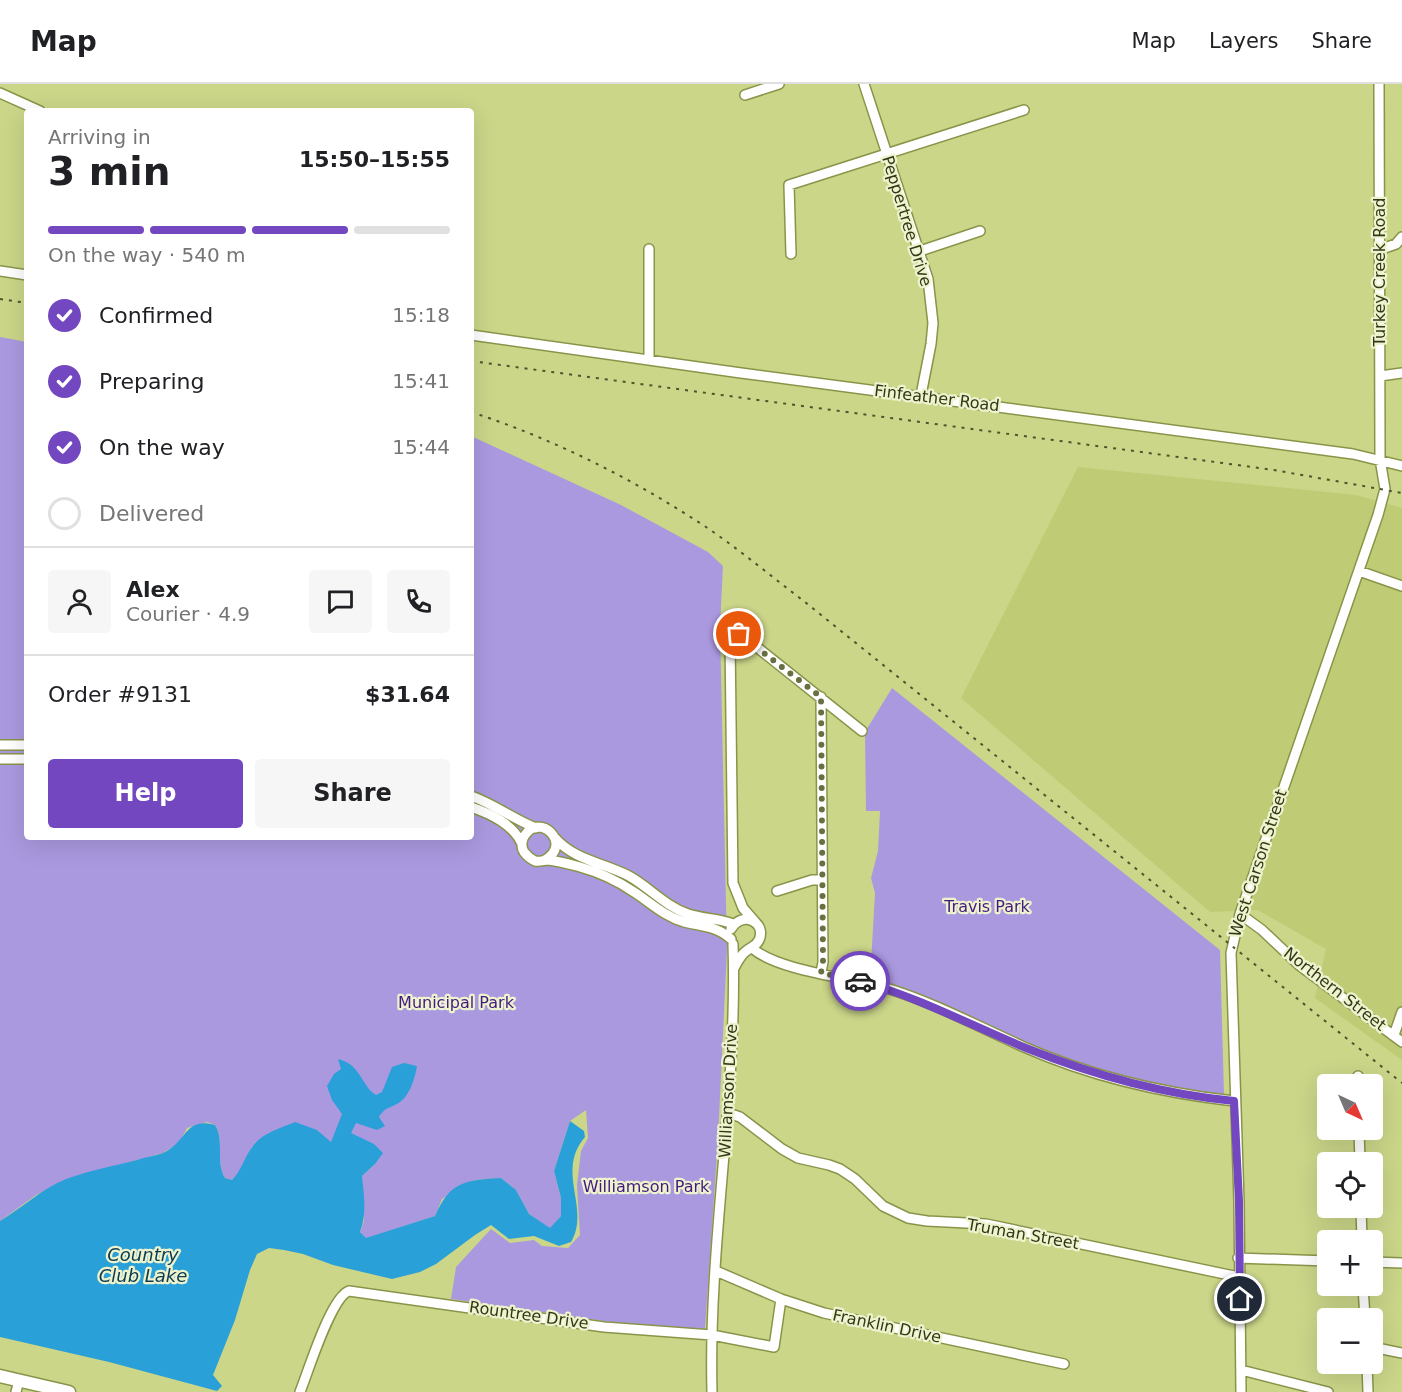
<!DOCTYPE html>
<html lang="en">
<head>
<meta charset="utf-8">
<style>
  body { margin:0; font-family:"DejaVu Sans",sans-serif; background:#f6f6f6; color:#202124; height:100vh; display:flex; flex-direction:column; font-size:22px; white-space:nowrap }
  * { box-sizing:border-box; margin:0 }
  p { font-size:20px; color:#757577 }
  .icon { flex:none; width:33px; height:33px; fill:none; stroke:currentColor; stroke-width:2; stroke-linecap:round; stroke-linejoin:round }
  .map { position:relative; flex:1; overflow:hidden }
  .drawer { position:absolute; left:24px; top:24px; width:450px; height:732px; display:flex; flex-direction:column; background:#fff; border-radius:6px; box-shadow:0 6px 24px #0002 }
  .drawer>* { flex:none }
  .needle { width:39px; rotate:136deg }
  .fabs { position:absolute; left:1317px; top:990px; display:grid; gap:12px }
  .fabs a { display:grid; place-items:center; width:66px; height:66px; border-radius:6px; background:#fff; box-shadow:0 6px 24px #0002; font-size:30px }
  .pin { position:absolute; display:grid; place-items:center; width:51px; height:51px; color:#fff; margin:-26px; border:3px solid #fff; border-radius:50%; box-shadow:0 2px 6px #0007 }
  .courier { position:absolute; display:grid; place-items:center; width:60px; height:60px; margin:-30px; border:4px solid #7247c0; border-radius:50%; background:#fff; color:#222; box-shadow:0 2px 8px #0007 }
  .summary em { font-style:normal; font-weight:700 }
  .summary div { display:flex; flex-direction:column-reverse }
  .summary { display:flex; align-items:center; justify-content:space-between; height:102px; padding:0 24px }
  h1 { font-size:39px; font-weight:700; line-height:45px }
  .bar { display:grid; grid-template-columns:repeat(4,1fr); gap:9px 6px; align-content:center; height:72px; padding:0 24px }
  .bar i { height:8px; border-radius:4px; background:#e0e0e0 }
  .bar .on { background:#7247c0 }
  .bar p { grid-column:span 4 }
  .line { display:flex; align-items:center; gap:15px; padding:0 24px; border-top:2px solid #e0e0e0 }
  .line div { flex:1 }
  .round { display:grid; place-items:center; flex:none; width:63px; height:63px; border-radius:6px; background:#f6f6f6 }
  ol { padding:0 24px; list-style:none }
  li { display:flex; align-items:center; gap:18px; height:66px }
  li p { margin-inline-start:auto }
  li .icon { padding:6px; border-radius:50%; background:#7247c0; color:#fff; stroke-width:4 }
  li:last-child { color:#757577 }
  li i { width:33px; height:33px; border:3px solid #e0e0e0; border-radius:50% }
  .action { display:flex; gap:12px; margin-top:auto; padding:12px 24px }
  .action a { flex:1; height:69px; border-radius:6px; background:#7247c0; color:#fff; font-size:24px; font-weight:700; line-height:69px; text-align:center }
  .action a+a { background:#f6f6f6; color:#202124 }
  header { display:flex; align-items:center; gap:36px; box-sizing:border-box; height:84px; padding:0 30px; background:#fff; border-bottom:2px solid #e0e0e0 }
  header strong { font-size:28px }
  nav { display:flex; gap:33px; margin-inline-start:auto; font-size:21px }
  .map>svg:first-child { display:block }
  .built { fill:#bfcb75 }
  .green { fill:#ab99df }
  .water { fill:#2aa0d8 }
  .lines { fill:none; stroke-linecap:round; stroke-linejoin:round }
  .minor-casing { stroke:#8a9449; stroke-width:12 }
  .major-casing { stroke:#8a9449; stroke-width:15 }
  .minor { stroke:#fff; stroke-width:9 }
  .major { stroke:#fff; stroke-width:12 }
  .rail { stroke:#4f542d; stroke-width:2; stroke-dasharray:3 6; stroke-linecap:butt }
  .done { stroke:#686f40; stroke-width:6; stroke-dasharray:0 10.8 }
  .route { stroke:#7247c0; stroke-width:8 }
  .labels { text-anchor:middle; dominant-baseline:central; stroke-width:4.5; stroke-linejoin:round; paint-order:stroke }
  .street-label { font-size:16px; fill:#333718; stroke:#edf3cd }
  .park-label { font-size:16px; fill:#441981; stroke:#edf3cd }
  .water-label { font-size:18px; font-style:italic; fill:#0c3c53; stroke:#edf3cd }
</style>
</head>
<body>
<header>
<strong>Map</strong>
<nav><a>Map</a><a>Layers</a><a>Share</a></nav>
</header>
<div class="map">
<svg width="1402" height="1308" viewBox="0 0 1402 1308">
  <rect width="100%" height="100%" fill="#cbd689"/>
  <path class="built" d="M1078 383 1356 411 1402 424V976L1315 914 1326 865 1258 826 1210 828 961 614Z"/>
  <path class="green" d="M0 253 27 258V753H471V352L621 421 708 468 723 482 720 543 727 865 718 1055 705 1245 638 1242 451 1215 456 1183 491 1145 510 1159 534 1156 542 1162 568 1164 580 1151 577 1101 581 1067 588 1054 586 1026 570 1037 554 1087 561 1114V1132L550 1145 529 1130 516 1106 501 1094 475 1096 442 1115 435 1132 366 1155 360 1148 364 1137 362 1092 375 1080 337 1048 331 1059 317 1046 252 1063 241 1087 232 1096 225 1094C215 1077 225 1057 215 1041L207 1038 187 1044 180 1058 163 1069 65 1096 36 1111 0 1137Z
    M892 604 1220 866 1224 1010 1168 1005 1087 983 870 896 875 809 871 794 878 767 880 727H866L865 648Z"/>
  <path class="water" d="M338 975C361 980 362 1003 376 1011L382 1008 392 983 404 979 417 982C415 994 410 1011 400 1018 390 1025 386 1022 379 1033L385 1042 377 1046 356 1039 351 1049 374 1060 383 1069 375 1080 362 1092C364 1112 367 1130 360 1148L366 1154 435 1132C450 1097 466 1096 501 1094L516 1106 529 1130 550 1144 561 1132V1114L554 1087 570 1037 584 1047 585 1053C555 1088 591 1124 571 1158L559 1162 534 1152 509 1155 491 1141 475 1151 436 1180 420 1188 392 1195 333 1181 303 1170 284 1166 269 1164 257 1170 250 1186 235 1236 213 1291 222 1302 217 1307 109 1278 0 1253V1137C22 1124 41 1105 66 1095 88 1087 113 1082 137 1076 145 1073 155 1072 163 1069 187 1058 185 1032 215 1041 225 1057 215 1077 225 1094L232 1096C242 1086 244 1073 253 1062 262 1049 281 1044 295 1038L317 1046 331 1058 342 1030 332 1016 327 1002 334 990 341 985Z"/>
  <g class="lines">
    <defs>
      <path id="minor" d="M864 0 928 195 933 239 931 260 921 311
        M0 9 40 27
        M745 11 779 0
        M649 165V275
        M1379 166 1396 160 1402 153
        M920 167 980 147
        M791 170 789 101 1024 26
        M0 187 27 191
        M471 251 741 289 1353 370 1402 382
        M1380 292 1402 289
        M1359 487 1402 502
        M821 613 823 878 821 889
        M0 661H27
        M0 675H27
        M471 712C494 720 513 735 536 744
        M471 723C491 730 513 740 522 760
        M555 754C574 776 604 779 629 792 649 803 665 822 688 830 703 835 719 834 733 840
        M545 776C573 760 540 728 525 751 521 756 521 763 524 768 527 772 531 775 535 777 540 778 544 776 548 776 559 777 569 780 580 783 598 788 618 797 634 808 651 819 664 832 684 838 701 842 717 842 731 855
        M777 807 812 796H822
        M1240 830 1262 846 1299 881 1402 958
        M756 839 743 824 733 799 730 555 735 550 743 552 862 647
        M731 845C742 826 767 838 759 856 756 863 750 863 745 868 740 872 737 879 734 884
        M752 864C778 887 851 894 886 904 933 918 979 943 1024 963 1090 992 1162 1009 1234 1017
        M1394 951 1402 928
        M1358 992V1000
        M728 1029 740 1033 782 1065 798 1074 829 1081 840 1085 855 1095 883 1122 908 1134 927 1137 986 1140 1239 1193
        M1359 1046 1360 1078
        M1361 1124 1362 1156
        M1238 1174 1328 1177
        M1372 1178 1402 1179
        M716 1187 781 1215 824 1229 1064 1280
        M1363 1202 1365 1234
        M1372 1263 1402 1269
        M1367 1280 1368 1308
        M1241 1286 1328 1308
        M16 1308 19 1296
        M300 1308C308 1288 331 1213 349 1207L604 1243 712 1251 774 1263 781 1215
        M712 1308C708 1158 738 1010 733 860
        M1241 1308 1239 1117 1231 869 1240 830 1378 431 1385 405 1380 375 1379 0"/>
      <path id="major" d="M0 1292 69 1308"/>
    </defs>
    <use href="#minor" class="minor-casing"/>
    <use href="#major" class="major-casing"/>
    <use href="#minor" class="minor"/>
    <use href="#major" class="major"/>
    <path class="rail" d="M0 215 27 219
      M471 277 1274 386 1402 409
      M471 328C554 355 633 395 706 443 740 466 772 493 805 518L1402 999"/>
  </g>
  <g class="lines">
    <path class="done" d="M739 550 821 613 823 878 821 889 860 897"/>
    <path class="route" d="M860 897C918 913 970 941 1026 964 1093 991 1162 1010 1234 1017L1239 1117 1240 1215"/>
  </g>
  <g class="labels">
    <g class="street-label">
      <text transform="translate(907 137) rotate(73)">Peppertree Drive</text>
      <text transform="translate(1379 188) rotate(-90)">Turkey Creek Road</text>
      <text transform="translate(937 314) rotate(7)">Finfeather Road</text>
      <text transform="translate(1258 779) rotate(-72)">West Carson Street</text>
      <text transform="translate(1335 905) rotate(38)">Northern Street</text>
      <text transform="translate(728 1007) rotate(-87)">Williamson Drive</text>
      <text transform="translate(1023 1150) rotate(10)">Truman Street</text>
      <text transform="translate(529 1231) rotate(8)">Rountree Drive</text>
      <text transform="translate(887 1242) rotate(12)">Franklin Drive</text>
    </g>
    <g class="park-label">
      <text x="987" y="822">Travis Park</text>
      <text x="456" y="918">Municipal Park</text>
      <text x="646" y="1102">Williamson Park</text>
    </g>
    <g class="water-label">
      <text x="143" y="1170">Country<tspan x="143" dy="21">Club Lake</tspan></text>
    </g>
  </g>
</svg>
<div class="fabs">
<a><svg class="needle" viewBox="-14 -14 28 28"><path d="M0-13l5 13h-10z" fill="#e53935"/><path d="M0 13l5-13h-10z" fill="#757577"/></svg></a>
<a><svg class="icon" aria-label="locate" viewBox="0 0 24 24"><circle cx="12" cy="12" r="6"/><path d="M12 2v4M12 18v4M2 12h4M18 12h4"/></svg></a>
<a>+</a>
<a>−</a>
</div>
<div class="pin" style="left:739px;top:550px;background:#ea580c"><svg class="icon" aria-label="bag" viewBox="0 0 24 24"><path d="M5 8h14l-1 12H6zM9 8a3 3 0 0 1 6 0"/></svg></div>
<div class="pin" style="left:1240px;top:1215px;background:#1f2937"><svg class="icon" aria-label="home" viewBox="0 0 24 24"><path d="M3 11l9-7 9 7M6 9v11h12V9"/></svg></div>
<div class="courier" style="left:860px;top:897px"><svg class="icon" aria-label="car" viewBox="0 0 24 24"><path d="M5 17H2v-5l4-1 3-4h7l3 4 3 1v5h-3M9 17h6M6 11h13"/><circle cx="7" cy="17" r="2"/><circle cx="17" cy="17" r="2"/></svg></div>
<section class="drawer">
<div class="summary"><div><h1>3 min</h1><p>Arriving in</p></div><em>15:50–15:55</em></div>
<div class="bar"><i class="on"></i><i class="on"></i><i class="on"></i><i></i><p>On the way · 540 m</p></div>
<ol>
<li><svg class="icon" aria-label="check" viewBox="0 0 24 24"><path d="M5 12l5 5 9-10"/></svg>Confirmed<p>15:18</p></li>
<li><svg class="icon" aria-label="check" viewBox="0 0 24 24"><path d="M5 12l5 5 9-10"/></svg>Preparing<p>15:41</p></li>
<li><svg class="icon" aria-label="check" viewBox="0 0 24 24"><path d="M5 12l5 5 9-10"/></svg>On the way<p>15:44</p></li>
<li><i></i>Delivered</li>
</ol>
<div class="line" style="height:108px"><a class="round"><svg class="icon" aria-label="person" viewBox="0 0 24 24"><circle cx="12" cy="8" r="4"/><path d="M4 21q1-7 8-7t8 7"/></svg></a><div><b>Alex</b><p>Courier · 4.9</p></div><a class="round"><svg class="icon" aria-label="chat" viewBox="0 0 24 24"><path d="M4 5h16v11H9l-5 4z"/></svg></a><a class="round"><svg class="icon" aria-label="phone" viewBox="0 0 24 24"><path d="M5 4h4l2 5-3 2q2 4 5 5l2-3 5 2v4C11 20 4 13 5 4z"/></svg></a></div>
<div class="line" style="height:78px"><div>Order #9131</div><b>$31.64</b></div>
<div class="action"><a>Help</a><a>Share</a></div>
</section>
</div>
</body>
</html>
